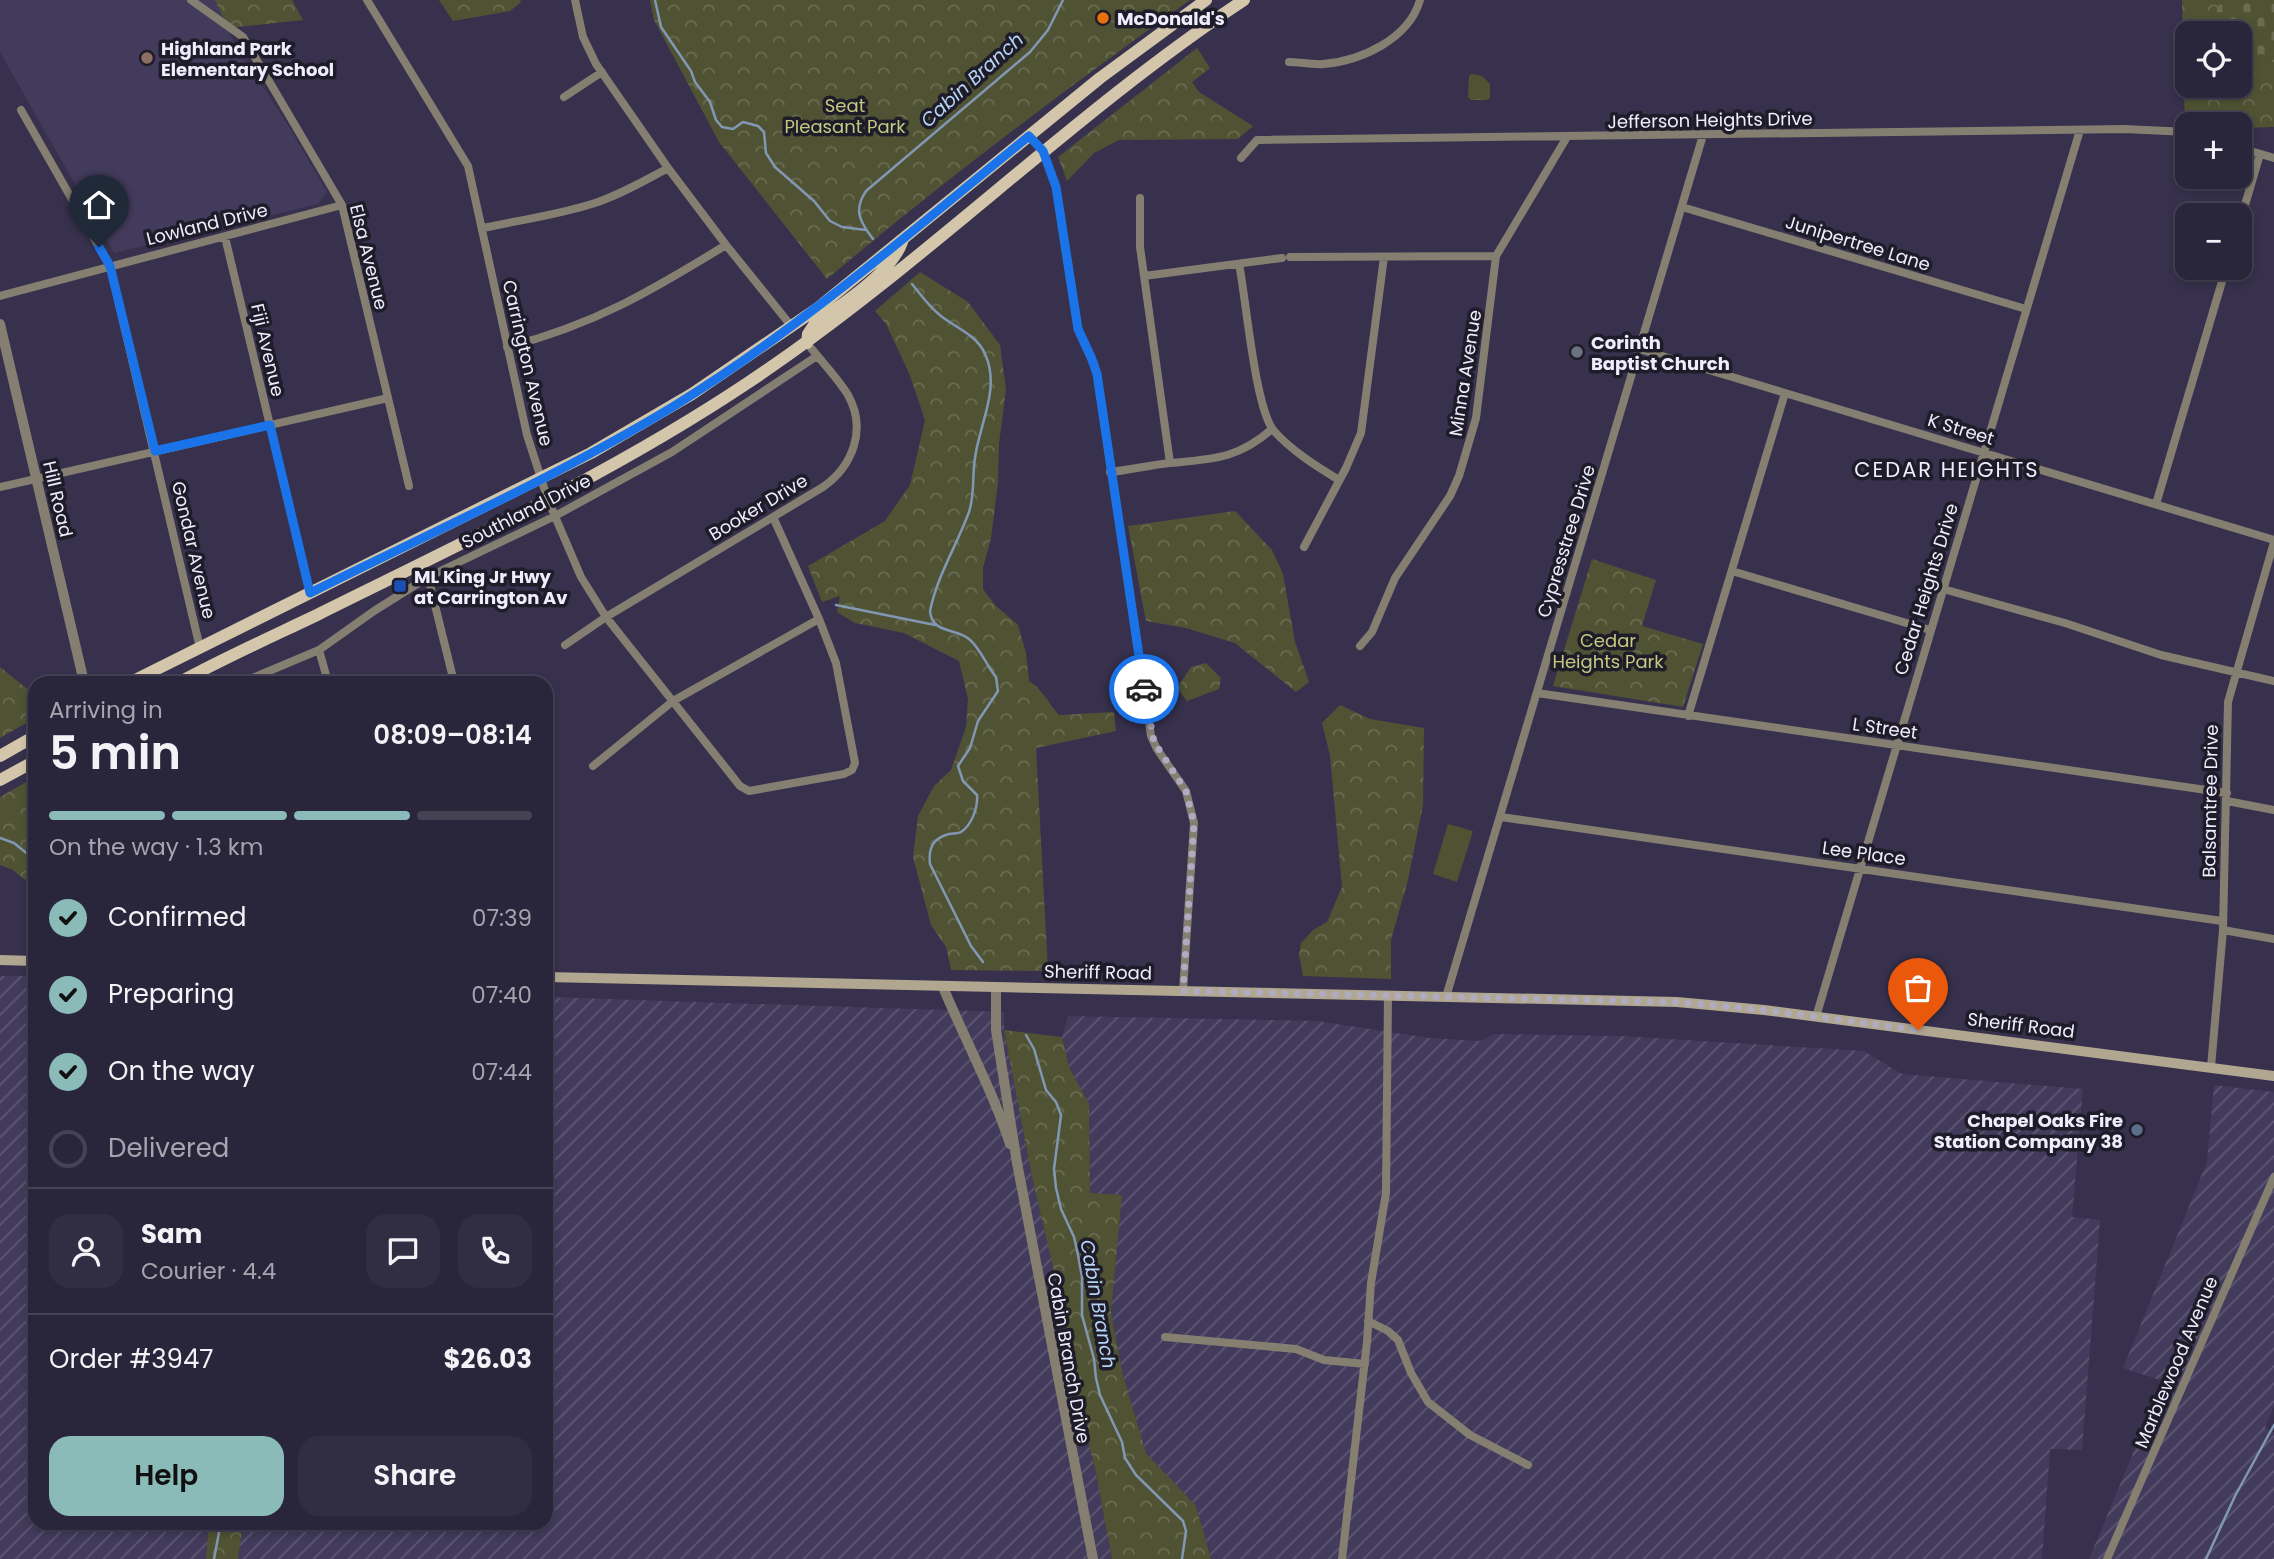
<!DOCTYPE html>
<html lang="en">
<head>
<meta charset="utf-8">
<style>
  body { margin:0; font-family:Poppins,sans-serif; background:#312d42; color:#f1f3f6; height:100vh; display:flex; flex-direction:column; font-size:26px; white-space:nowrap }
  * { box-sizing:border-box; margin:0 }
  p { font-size:23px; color:#a5a5af }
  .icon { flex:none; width:38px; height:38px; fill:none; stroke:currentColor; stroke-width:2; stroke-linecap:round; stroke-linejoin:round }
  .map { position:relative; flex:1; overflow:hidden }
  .panel { position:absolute; left:28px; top:676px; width:525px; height:854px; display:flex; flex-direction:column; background:#29253a; border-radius:21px; box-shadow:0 4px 10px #0003,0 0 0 2px #454254 }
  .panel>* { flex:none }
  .controls { position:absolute; left:2175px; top:21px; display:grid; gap:14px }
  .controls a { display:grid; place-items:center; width:77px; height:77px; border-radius:14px; background:#29253a; box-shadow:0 4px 10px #0003,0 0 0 2px #454254; font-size:35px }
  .pin { position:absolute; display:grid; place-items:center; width:60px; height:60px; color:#fff; margin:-72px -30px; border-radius:50% 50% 50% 0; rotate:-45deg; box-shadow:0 0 7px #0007 }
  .pin .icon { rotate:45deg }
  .courier { position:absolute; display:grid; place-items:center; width:70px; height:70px; margin:-35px; border:5px solid #1a73e8; border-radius:50%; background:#fff; color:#222; box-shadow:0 2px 9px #0007 }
  .summary em { font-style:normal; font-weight:600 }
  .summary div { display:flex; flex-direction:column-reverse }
  .summary { display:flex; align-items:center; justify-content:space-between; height:119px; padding:0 21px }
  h1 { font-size:46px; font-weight:600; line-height:52px }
  .bar { display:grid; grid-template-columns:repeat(4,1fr); gap:10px 7px; align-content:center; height:84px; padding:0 21px }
  .bar i { height:9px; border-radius:5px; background:#454254 }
  .bar .active { background:#8bbbb9 }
  .bar p { grid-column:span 4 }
  .line { display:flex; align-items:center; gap:18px; padding:0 21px; border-top:2px solid #454254 }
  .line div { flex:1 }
  .round { display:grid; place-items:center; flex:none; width:74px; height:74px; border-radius:21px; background:#312d42 }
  ol { padding:0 21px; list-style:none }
  li { display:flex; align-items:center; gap:21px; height:77px }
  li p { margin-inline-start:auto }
  li .icon { padding:7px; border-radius:50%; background:#8bbbb9; color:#111; stroke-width:4 }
  li:last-child { color:#a5a5af }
  li i { width:38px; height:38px; border:4px solid #454254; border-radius:50% }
  .action { display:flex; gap:14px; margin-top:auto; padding:14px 21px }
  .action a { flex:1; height:80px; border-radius:21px; background:#8bbbb9; color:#111; font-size:28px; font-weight:600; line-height:80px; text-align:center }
  .action a+a { background:#312d42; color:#f1f3f6 }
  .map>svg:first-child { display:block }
  .built { fill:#423b5b }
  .industrial { fill:url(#industrial-furrows) }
  .green { fill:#505333 }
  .forest { fill:url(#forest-crowns) }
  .cemetery { fill:url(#cemetery-stones) }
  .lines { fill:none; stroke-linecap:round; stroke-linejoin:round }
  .stream { stroke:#8297b4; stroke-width:2.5 }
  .minor { stroke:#857f71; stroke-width:8 }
  .tertiary { stroke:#857f71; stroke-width:10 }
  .secondary { stroke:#b1a791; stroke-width:10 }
  .primary { stroke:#d3c6aa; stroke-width:12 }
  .done { stroke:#afabc0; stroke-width:7; stroke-dasharray:0 12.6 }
  .route { stroke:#1a73e8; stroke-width:9 }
  .food-dot { fill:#e8710a; stroke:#1e1c28; stroke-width:2.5 }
  .education-dot { fill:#8d6e63; stroke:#1e1c28; stroke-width:2.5 }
  .worship-dot { fill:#6b7280; stroke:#1e1c28; stroke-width:2.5 }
  .transit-dot { fill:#1a4fb4; stroke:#1e1c28; stroke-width:2.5 }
  .service-dot { fill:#5c6f8a; stroke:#1e1c28; stroke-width:2.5 }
  .labels { text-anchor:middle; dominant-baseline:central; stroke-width:7; stroke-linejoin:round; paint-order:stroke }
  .poi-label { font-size:18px; font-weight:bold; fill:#efecfe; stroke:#1e1c28; text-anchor:start }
  .park-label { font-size:18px; fill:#c3c981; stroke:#1e1c28 }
  .street-label { font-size:18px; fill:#efecfe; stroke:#1e1c28 }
  .water-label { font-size:19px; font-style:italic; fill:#b6d4f5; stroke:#1e1c28 }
  .quarter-label { font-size:21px; letter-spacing:2px; fill:#efecfe; stroke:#1e1c28 }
</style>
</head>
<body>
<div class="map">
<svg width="2274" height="1559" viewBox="0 0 2274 1559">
  <defs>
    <pattern id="industrial-furrows" width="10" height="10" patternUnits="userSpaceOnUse" patternTransform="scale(1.75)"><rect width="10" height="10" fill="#423b5b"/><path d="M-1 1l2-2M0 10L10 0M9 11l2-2" fill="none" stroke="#5e5874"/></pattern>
    <pattern id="forest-crowns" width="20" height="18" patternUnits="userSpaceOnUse" patternTransform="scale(1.75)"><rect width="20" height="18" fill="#505333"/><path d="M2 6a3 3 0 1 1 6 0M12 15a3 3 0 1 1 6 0" fill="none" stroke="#6a6c52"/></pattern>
    <pattern id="cemetery-stones" width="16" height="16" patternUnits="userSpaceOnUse" patternTransform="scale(1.75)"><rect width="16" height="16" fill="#505333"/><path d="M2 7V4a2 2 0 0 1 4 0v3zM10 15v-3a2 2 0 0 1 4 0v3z" fill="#6a6c52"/></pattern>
  </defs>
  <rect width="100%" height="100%" fill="#37314d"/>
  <path class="built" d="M0 0H215L234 43 288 125 327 192 318 204 114 253 0 52Z"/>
  <path class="industrial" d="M0 976H31L30 1079 35 1090V1522L209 1523 206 1559H0Z
    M546 997 1004 1012V1030L1032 1177 1056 1280 1073 1380 1096 1473 1112 1559H238L243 1523 546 1522Z
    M1068 1016 1317 1021 1430 1038 1481 1041 1494 1034 1620 1036 1864 1051 1902 1074 2083 1089 2072 1217 2100 1220 2082 1450 2050 1449 2042 1559H1211L1196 1506 1146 1453 1123 1375 1111 1313 1122 1195 1090 1194 1089 1104 1069 1067 1062 1037Z
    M2214 1085 2274 1092V1406L2265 1428 2274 1432V1559H2089L2163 1381 2123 1368 2207 1162Z"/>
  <path class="green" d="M1448 824 1473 831 1457 882 1433 874Z"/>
  <path class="forest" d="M215 0H292L303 20 228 28Z
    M439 0H520L521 2 510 11 453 21Z
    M650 0H1190C1066 89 943 181 827 279L719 142 654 20Z
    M2182 0H2224L2217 7V26L2223 33H2188V86H2240V54L2245 60 2274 62V127L2240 128V124H2188L2187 126H2185Z
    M1197 48 1210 68 1192 82 1199 92 1253 126 1238 139 1119 140 1094 153 1067 181 1058 157Z
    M1472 74 1482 76 1490 84V98L1487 100H1471L1468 97 1469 76Z
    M920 272 968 302 1000 345 1006 390 999 443 998 483 991 538 983 568V589L995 605 1018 625 1026 653 1029 681C1043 690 1048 703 1059 715L1114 712 1116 731 1036 748 1048 971 951 970 946 947 931 925 913 857 918 816 934 786 951 770 966 727 968 699 959 661 904 633 855 623 837 612 840 596 822 602 808 566 885 521 910 485 925 420 909 373 886 324 875 311Z
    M1235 511 1272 550 1283 574 1295 642 1309 682 1296 692 1235 643 1186 628 1146 621 1128 526Z
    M1592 559 1656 580 1642 626 1703 644 1683 707 1553 686Z
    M1206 663 1221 678 1219 689 1187 701 1177 688 1191 667Z
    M0 667 31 692 35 699V718L0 738Z
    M1340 705 1370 719 1424 728 1423 805 1408 880 1391 940V979L1303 976 1299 955 1301 943 1313 930 1327 922 1342 887 1330 755 1322 723Z
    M35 777V888L13 870 0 865V797Z
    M31 976 35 977V1090L30 1079Z
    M1004 1030 1062 1037 1069 1067 1089 1104 1090 1193 1122 1195 1111 1313 1123 1375 1146 1453 1196 1506 1211 1559H1112L1096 1473 1073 1380 1056 1280 1032 1177Z
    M209 1523H243L238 1559H206Z"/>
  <path class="cemetery" d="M2224 0H2274V62L2245 60 2240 54V33H2223L2217 26V7Z"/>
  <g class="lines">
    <path class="stream" d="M655 0 661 27 691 71 695 82 710 102 716 120 722 127 733 129 743 122 758 126 764 132 766 153 775 167 814 201 830 221 842 227 866 230
      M873 239C860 222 853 210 866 191L1030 52 1048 30 1063 0
      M912 284C921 295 929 307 941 316 956 328 977 335 985 354 1001 388 979 425 975 458 972 476 975 494 969 512 957 545 937 576 930 611 932 634 956 628 969 639 981 649 986 665 996 677L998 691 978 721 970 748 958 766 963 781 977 795C978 807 972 825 961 832 958 834 953 833 949 834 933 838 928 848 930 864L971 946 983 962
      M836 605 935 625
      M0 838 14 843 35 860
      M1026 1035 1034 1049 1046 1090 1056 1102 1061 1115 1054 1169 1056 1188 1061 1209 1074 1237 1078 1255 1082 1277V1315L1094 1359 1096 1378 1100 1395 1122 1442 1125 1458 1136 1475 1183 1521 1186 1531 1182 1559
      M214 1559 221 1522
      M2206 1559 2235 1496 2274 1425"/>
    <path class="minor" d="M191 0 243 37 342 205 409 486
      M367 0 468 166 527 435 548 500 581 577 606 617 740 786 749 791 844 774 852 770 855 763 836 663 819 619 773 517
      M575 0 583 37 596 64 668 168 726 245 792 327
      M1289 62C1300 62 1312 65 1323 64 1361 61 1409 39 1420 0
      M564 97 602 72
      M21 110 110 266 200 648
      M1029 136 1043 151 1056 187 1078 329 1094 364 1097 374 1151 736 1157 749 1186 791 1194 823 1183 991
      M2240 148 2274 158
      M1241 158 1257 140 2124 129 2188 132
      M1140 198V247L1170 463
      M1682 207 2026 309
      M2240 222 2260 154
      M483 228C520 220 558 215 595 203 621 194 644 181 668 168
      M225 237 310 593
      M1290 257 1496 256
      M1239 264C1246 298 1255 409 1274 431 1292 451 1316 466 1339 480
      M1144 276 1282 258
      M0 296 342 205
      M507 347C594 325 651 291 726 245
      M1639 349 2274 540
      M1110 472C1130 470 1150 465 1170 463 1213 459 1238 459 1272 429
      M0 487 388 398
      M2156 504 2226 268
      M1304 547 1346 468 1361 433 1384 257
      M1732 571 1930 630
      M428 577 454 682
      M1943 589 2065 623 2161 655 2274 681
      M565 645 606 617 823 487C853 466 867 429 848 395 837 377 820 360 807 343
      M1360 646 1372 632 1395 578 1450 496 1459 476 1476 418 1496 256 1567 137
      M319 650 328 682
      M243 682 319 650 374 611 428 577 555 516 672 452 817 356
      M1537 693 2227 793
      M1688 716 1785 393
      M593 766 673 701 819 619
      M2227 801 2274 810
      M1501 817 2222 921
      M2223 930 2274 939
      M1446 997 1703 135
      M1816 1017 2080 130
      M2211 1067 2223 930 2228 702 2274 542
      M1368 1321 1388 1331 1398 1340 1411 1373 1428 1402 1470 1435 1528 1465
      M1165 1337 1296 1349 1324 1360 1365 1364
      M1342 1559 1367 1342 1371 1283 1386 1193 1388 995
      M2107 1559 2274 1177"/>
    <path class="tertiary" d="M0 324 84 682
      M943 987C965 1040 992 1089 1010 1144
      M996 988V1030L1017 1163 1093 1559"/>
    <path class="secondary" d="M0 960 35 961
      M546 977 1677 1002 1764 1010 2274 1076"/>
    <path class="primary" d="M807 343 808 334 814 325C840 305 891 274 902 242
      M131 682 591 453 692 394 818 308 1100 78 1206 0
      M180 682C224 658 271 637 317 615 464 542 613 473 749 382 923 266 1070 115 1244 0
      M0 756 35 736
      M0 780 35 761"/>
  </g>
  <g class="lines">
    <path class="done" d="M1144 689 1154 742 1186 791 1194 823 1183 991 1677 1002 1764 1010 1918 1030"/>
    <path class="route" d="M99 247 110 266 155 451 270 425 310 593C432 532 557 477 674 406 801 328 913 230 1029 136L1043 151 1056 187 1078 329 1091 357 1097 374 1144 689"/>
  </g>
  <circle class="food-dot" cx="1103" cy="18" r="7"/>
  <circle class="education-dot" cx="147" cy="58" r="7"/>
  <circle class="worship-dot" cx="1577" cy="352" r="7"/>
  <rect class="transit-dot" x="393" y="579" width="14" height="14" rx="3.5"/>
  <circle class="service-dot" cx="2137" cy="1130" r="7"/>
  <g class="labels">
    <g class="poi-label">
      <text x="1117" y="18">McDonald's</text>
      <text x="161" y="48">Highland Park<tspan x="161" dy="21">Elementary School</tspan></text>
      <text x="1591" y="342">Corinth<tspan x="1591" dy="21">Baptist Church</tspan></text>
      <text x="414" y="576">ML King Jr Hwy<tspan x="414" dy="21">at Carrington Av</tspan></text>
      <text x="2123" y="1120" text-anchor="end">Chapel Oaks Fire<tspan x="2123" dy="21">Station Company 38</tspan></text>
    </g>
    <g class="park-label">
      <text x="845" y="105">Seat<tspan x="845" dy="21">Pleasant Park</tspan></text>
      <text x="1608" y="640">Cedar<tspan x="1608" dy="21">Heights Park</tspan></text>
    </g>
    <g class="street-label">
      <text transform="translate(1710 120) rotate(-1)">Jefferson Heights Drive</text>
      <text transform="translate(207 224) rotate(-14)">Lowland Drive</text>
      <text transform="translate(1858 243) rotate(17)">Junipertree Lane</text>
      <text transform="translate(369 257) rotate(76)">Elsa Avenue</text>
      <text transform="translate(268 350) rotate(77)">Fiji Avenue</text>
      <text transform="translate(528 363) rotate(77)">Carrington Avenue</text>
      <text transform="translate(1465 373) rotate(-81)">Minna Avenue</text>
      <text transform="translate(1961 429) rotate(17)">K Street</text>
      <text transform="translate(58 499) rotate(77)">Hill Road</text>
      <text transform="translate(758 507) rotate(-31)">Booker Drive</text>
      <text transform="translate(526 511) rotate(-27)">Southland Drive</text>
      <text transform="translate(1566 541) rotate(-73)">Cypresstree Drive</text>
      <text transform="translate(194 550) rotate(77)">Gondar Avenue</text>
      <text transform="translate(1926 589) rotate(-73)">Cedar Heights Drive</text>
      <text transform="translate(1885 728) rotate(8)">L Street</text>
      <text transform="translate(2210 801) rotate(-89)">Balsamtree Drive</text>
      <text transform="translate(1864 853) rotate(8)">Lee Place</text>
      <text transform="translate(1098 972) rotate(1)">Sheriff Road</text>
      <text transform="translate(2021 1025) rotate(7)">Sheriff Road</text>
      <text transform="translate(1069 1358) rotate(80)">Cabin Branch Drive</text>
      <text transform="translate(2176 1362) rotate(-67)">Marblewood Avenue</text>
    </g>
    <g class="water-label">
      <text transform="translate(972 80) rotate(-42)">Cabin Branch</text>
      <text transform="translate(1098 1304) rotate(80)">Cabin Branch</text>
    </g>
    <g class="quarter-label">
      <text x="1947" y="469">CEDAR HEIGHTS</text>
    </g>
  </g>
</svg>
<div class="controls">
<a><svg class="icon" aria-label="locate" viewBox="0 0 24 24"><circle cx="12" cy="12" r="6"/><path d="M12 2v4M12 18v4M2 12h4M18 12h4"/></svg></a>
<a>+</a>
<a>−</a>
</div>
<div class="pin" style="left:1918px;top:1030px;background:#ea580c"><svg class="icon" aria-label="bag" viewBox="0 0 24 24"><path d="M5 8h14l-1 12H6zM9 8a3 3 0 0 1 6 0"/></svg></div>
<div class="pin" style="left:99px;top:247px;background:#1f2937"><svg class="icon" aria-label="home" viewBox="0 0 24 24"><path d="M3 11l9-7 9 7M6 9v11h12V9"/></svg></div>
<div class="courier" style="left:1144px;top:689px"><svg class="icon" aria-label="car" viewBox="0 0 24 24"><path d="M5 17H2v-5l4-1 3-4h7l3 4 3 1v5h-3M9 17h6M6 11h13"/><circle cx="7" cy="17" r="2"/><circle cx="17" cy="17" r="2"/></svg></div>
<section class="panel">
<div class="summary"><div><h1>5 min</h1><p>Arriving in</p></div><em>08:09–08:14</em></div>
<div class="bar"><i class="active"></i><i class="active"></i><i class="active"></i><i></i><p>On the way · 1.3 km</p></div>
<ol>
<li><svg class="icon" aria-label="check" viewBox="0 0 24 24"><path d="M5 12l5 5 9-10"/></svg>Confirmed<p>07:39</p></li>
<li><svg class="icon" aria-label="check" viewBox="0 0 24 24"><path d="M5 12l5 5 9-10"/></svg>Preparing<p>07:40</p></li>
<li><svg class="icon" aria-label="check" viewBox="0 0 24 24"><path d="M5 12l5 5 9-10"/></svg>On the way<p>07:44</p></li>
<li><i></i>Delivered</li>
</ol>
<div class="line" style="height:126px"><a class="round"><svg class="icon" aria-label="person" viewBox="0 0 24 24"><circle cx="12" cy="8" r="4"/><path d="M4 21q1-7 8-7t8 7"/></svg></a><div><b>Sam</b><p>Courier · 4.4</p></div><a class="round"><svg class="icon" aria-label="chat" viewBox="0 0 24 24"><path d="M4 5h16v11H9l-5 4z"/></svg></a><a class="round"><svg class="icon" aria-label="phone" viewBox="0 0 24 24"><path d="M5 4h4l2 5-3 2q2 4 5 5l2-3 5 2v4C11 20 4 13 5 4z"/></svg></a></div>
<div class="line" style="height:91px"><div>Order #3947</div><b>$26.03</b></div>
<div class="action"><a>Help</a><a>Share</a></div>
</section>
</div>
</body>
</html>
